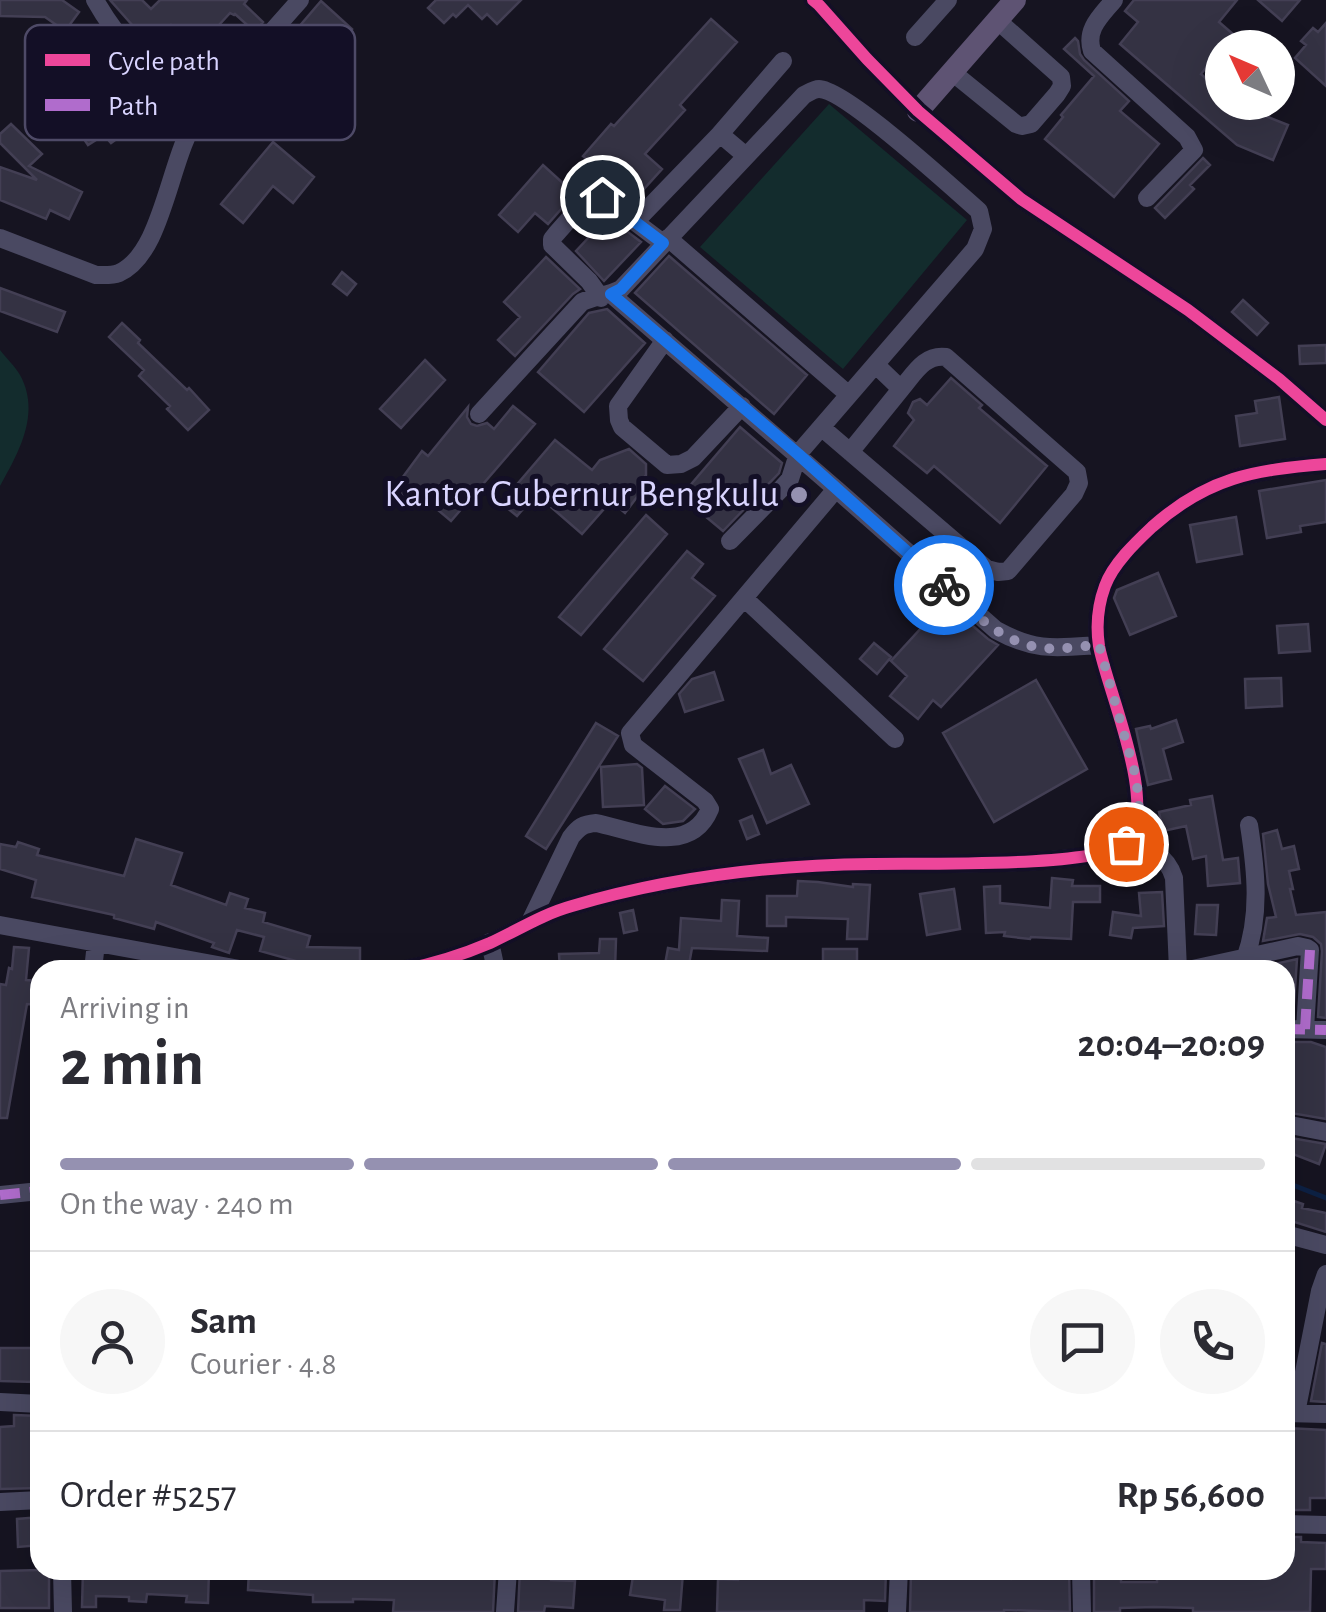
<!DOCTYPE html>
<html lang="en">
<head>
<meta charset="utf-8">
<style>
  body { margin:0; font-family:"Alegreya Sans",sans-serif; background:#f7f7f7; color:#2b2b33; height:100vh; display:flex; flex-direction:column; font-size:38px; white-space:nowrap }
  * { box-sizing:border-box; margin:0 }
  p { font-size:32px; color:#7c7c81 }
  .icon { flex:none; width:55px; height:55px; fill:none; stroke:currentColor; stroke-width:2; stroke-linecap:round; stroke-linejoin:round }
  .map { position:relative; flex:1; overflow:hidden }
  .panel { position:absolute; left:30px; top:960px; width:1265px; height:620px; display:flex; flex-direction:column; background:#fff; border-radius:30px; box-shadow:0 10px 40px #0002 }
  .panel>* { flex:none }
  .needle { width:65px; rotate:314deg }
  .buttons { position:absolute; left:1205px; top:30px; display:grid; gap:20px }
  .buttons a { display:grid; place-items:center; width:90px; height:90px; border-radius:50%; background:#fff; box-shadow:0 10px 40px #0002; font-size:50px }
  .pin { position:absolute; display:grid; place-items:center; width:85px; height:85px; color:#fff; margin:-42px; border:5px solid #fff; border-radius:50%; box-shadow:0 2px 10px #0007 }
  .courier { position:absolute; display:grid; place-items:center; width:100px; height:100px; margin:-50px; border:8px solid #1a73e8; border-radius:50%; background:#fff; color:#222; box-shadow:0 2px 12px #0007 }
  .summary em { font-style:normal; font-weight:700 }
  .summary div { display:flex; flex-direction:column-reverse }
  .summary { display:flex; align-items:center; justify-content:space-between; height:170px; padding:0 30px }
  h1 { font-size:65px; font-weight:700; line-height:75px }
  .bar { display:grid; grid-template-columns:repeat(4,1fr); gap:15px 10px; align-content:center; height:120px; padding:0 30px }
  .bar i { height:12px; border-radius:8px; background:#e1e1e2 }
  .bar .active { background:#9591b1 }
  .bar p { grid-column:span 4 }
  .line { display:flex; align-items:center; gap:25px; padding:0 30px; border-top:2px solid #e1e1e2 }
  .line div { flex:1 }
  .round { display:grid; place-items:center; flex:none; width:105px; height:105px; border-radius:52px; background:#f7f7f7 }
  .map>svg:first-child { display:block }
  .green { fill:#132c2d }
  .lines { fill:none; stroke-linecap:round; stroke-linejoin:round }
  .stream { stroke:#0d2144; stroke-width:5 }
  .building { fill:#343243; stroke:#433f54; stroke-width:2.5 }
  .minor { stroke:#4a4962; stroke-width:18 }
  .major { stroke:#5e5373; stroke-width:22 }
  .quiet { stroke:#b06ccc; stroke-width:10; stroke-dasharray:20 10; stroke-linecap:butt }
  .cycleway-casing { stroke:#130f26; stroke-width:19 }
  .cycleway { stroke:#ed469a; stroke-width:12 }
  .done { stroke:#9591b1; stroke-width:10; stroke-dasharray:0 18 }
  .route { stroke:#1a73e8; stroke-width:12 }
  .poi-dot { fill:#9591b1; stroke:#130f26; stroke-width:4 }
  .labels { text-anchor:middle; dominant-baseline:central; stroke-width:10; stroke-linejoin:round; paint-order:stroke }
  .poi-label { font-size:38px; fill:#d9d4ff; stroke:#130f26; text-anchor:end }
  .key { fill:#130f26; stroke:#4e4a67; stroke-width:2.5 }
  .key-label { font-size:28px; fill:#d9d4ff }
</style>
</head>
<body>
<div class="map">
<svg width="1326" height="1612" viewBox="0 0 1326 1612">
  <rect width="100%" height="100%" fill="#161421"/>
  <path class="green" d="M829 104 967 220 843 369 700 247Z
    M0 350C6 358 15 366 20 375 41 413 19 452 0 486Z"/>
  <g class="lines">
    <path class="stream" d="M1285 1182 1326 1198"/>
  </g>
  <path class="building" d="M0 0H62L79 12 65 31 45 17 0 16Z
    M110 0H142L151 9 160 0H247L244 4 263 22 255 32 235 14 234 15 230 13 207 38 200 32 193 40 180 28 178 31 171 25 150 45Z
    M436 0H521L497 24 487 14 482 19 468 5 456 17 453 14 444 23 428 8Z
    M1134 0H1237L1219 22 1249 48H1222L1201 74 1222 93V102H1267L1258 113 1288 125 1273 160 1237 145 1120 44 1138 22 1125 11Z
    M1258 0H1300L1282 21Z
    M321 1 352 29 293 98 280 86 286 79 268 63Z
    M711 19 737 42 680 105 685 110 645 154 662 169 634 200 605 175 598 183 589 184 578 190 548 224 535 213 518 232 499 215 543 165 566 186 589 161 583 156 611 124 614 126Z
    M1326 23V86L1295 58 1306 45 1301 41 1313 28 1318 32Z
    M1075 38 1078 41 1080 54 1084 60 1129 101 1120 111 1159 144 1114 197 1045 139 1063 117 1061 115 1094 76 1064 49Z
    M106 79 133 114 123 122 129 130 111 143 104 135 88 145 67 114V109Z
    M11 124 42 154 29 166 82 192 69 219 50 210 46 219 0 200V167L37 180 0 143V134Z
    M273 142 314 177 293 203 273 186 243 223 221 204Z
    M1203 158 1210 165 1190 185 1194 189 1165 218 1155 208Z
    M608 217 641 242 604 281 576 251Z
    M669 256 807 375 774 414 635 293Z
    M546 257 580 289 573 294 515 356 498 340 520 317 504 302Z
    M342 272 356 284 347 295 333 284Z
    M0 288 65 312 57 332 0 311Z
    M1243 300 1268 323 1257 335 1232 312Z
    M607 309 645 343 584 412 538 372 589 313Z
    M122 323 140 340 138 343 187 390 189 388 209 410 188 430 167 409 170 406 139 376 144 370 109 337Z
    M1326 345V363L1300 364 1299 346Z
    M425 360 445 380 401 428 380 409Z
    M951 378 982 405 979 408 1047 466 1000 523 934 466 927 473 894 446 914 420 908 413 913 402 920 399 927 405Z
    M1279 397 1285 439 1240 446 1236 416 1257 413 1255 401Z
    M513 406 535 424 451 521 419 494 413 503 394 489 422 451 428 456 468 407 467 417 471 424 477 426 487 423 494 429Z
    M740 427 782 463 779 473 723 531 681 496Z
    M555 440 592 470 600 460 629 449 646 464V475L639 484 643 489 625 513 611 501 582 534 536 494 517 516 501 503Z
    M1326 480V522L1300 526 1301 532 1267 538 1259 491Z
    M646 515 667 534 581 635 559 617Z
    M1236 517 1242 554 1197 562 1190 525Z
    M687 551 703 564 692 578 715 596 643 681 604 649Z
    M1158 573 1176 616 1130 635 1114 598 1117 590Z
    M945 602 988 639 998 645 941 707 933 700 918 719 890 696 907 676 891 661Z
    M1308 624 1310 651 1279 653 1277 626Z
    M874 643 891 657 877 674 860 659Z
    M714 672 723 700 685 712 679 694 692 679Z
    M1281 678 1282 706 1246 708 1245 679Z
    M1036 680 1087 769 994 822 943 733Z
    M1176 720 1183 742 1163 749 1171 779 1148 785 1136 729 1150 726 1151 729Z
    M596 723 618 736 546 849 526 836Z
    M763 750 771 774 791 765 809 804 767 823 739 759Z
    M637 764 642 768 644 805 603 807 601 767Z
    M665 786 695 809 683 821 663 824 645 809Z
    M1212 796 1223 860 1238 858 1240 883 1208 886 1206 856 1193 859 1186 826 1163 831 1159 812 1191 805 1190 800Z
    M752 816 759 834 747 839 740 821Z
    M1277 830 1282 849 1294 846 1299 869 1289 871 1293 889H1290L1296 915 1326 912V1018L1318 1017 1322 951 1321 944 1313 937 1300 934 1263 941 1267 918 1276 917 1268 884 1263 834Z
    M136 839 182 853 171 885 226 905 230 893 248 899 245 908 265 913 263 922 310 936 307 947 360 948V970H328L260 951 264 937 237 930 229 953 212 947 214 943 156 922 154 929 114 918V915L32 897 36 880 0 869V844L16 847 18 842 39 849 37 855 124 876Z
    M1052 878 1073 880 1072 886H1100V902H1073L1071 939 1031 937 1030 939 1004 936 1005 932 986 933 984 887 1000 886V903L1050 908Z
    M798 881 818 882 853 887V884L870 885 867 939H847L848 919 786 917V926H767V896H797Z
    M954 889 960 929 927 935 920 894Z
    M1162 892 1164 926 1133 928 1131 938 1110 935 1113 912 1141 916 1139 893Z
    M722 900 739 901 737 936 768 938 767 951 692 948 688 970H664L668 948 679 950 681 918 721 921Z
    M1197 905H1218L1216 935 1195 934Z
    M633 910 637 930 624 933 620 913Z
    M600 939H616L615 970H560L559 954 599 953Z
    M14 947 29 948 26 980 40 981V1005L27 1004 7 1118H0V984L6 985 9 968 12 969Z
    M823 949H857V970H823Z
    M1297 959 1293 1017H1285V970H1261V967Z
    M1285 1042H1311L1326 1047V1119L1285 1112Z
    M1285 1137 1326 1144 1319 1164 1285 1151Z
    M1291 1200 1303 1204 1302 1208 1326 1213V1232L1285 1219Z
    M1322 1343 1326 1344V1402L1311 1401Z
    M0 1348H36L35 1382 0 1381Z
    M14 1415 40 1416V1488L0 1489V1427L14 1426Z
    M1286 1428 1326 1430V1498H1310V1510H1285Z
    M40 1517V1545L18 1547 17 1519Z
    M1285 1537H1301V1542L1326 1543V1569H1311L1310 1612H1193V1608L1154 1607 1120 1608V1612H1094V1573H1121V1582H1157V1573L1196 1574V1570H1285Z
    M40 1570H49V1608H0V1571Z
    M83 1570 150 1573V1570H209L208 1603 186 1602 187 1596 147 1594 146 1602 129 1601V1597L96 1596V1607H82Z
    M249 1570H332V1573L396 1577 397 1570H495L493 1612H393L394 1600 353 1599V1602H313V1595L248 1590Z
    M520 1570H551V1580L575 1581 573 1608 545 1606 544 1612H518Z
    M634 1570H676V1574L683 1573 680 1610H664L665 1600 630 1595Z
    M738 1570H761V1575L806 1578V1570H886L885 1601 864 1600V1611L717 1612 718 1579 738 1580Z
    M950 1570H977V1576L1011 1579V1572H1015V1570H1069L1070 1612 1004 1610V1612H910L911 1574 949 1577Z"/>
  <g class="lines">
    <path class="minor" d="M95 0C120 45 159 82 196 118
      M813 0 819 5 867 59 918 111 1021 199 1188 310 1279 379 1326 420
      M1114 0C1101 16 1085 29 1092 51L1187 137 1194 150 1147 198
      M915 37 948 0
      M952 72 1016 124 1022 126 1031 124 1057 94 1062 86 1061 77 997 20
      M746 156 720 134 783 61
      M635 222 720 134
      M0 238 96 275C104 275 111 276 119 273 164 253 169 156 198 116 206 104 218 93 228 82 252 54 276 27 300 0
      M668 238 849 395
      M601 298 589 281 552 245V239L556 234 587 199 595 195 602 197 663 243
      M665 340 618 406 619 420 622 427 667 465 681 464 693 458 742 406
      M479 414 582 302C595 296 608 296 621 289L804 95C808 93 814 89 819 89 845 89 954 189 979 211L983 229 975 249 798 454 790 479 782 488 730 541
      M821 427 987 569 998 572 1008 571 1074 494 1079 483 1077 472 946 357C924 354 914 374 901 389
      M850 452 901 389 876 365
      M836 489 996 630C1036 652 1056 648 1099 645
      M745 599 895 739
      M1126 844C1149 849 1167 854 1174 878L1178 970
      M531 920 571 837C579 827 583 824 596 823 634 831 690 857 710 809L705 801 633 745 630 733 836 489 611 294
      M0 925 245 970
      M490 942 496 970
      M1245 959C1261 915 1256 870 1249 825
      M93 970 96 943
      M403 970C432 964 462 955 490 943 518 930 543 914 572 906 670 877 771 865 872 864 915 863 1102 868 1126 843 1160 807 1107 690 1099 646 1096 626 1098 605 1105 586 1113 564 1135 543 1152 527 1208 477 1254 470 1326 464
      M1188 970 1298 946 1307 948 1310 950 1305 1029
      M1285 1029 1326 1030
      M1285 1124 1326 1132
      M0 1195 40 1191
      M1285 1234 1326 1245
      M0 1402 40 1404
      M1285 1413 1326 1414
      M1296 1413 1320 1291 1326 1274
      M0 1502 40 1500
      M1285 1524 1326 1525
      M62 1570 63 1612
      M1081 1570 1082 1612
      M505 1612 508 1570
      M897 1612 899 1570"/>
    <path class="major" d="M918 111 1015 0"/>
    <path class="quiet" d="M1233 961 1234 970
      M1285 1029 1326 1030
      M1305 1029 1310 950
      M0 1195 40 1191"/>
    <defs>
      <path id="cycleway" d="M813 0 819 5 867 59 918 111 1021 199 1188 310 1279 379 1326 420
        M403 970C432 964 462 955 490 943 518 930 543 914 572 906 670 877 771 865 872 864 915 863 1102 868 1126 843 1160 807 1107 690 1099 646 1096 626 1098 605 1105 586 1113 564 1135 543 1152 527 1208 477 1254 470 1326 464"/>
    </defs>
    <use href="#cycleway" class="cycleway-casing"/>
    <use href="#cycleway" class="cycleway"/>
  </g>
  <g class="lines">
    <path class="done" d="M944 585C971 610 998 640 1036 647 1056 651 1079 646 1099 645L1136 777 1139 804 1135 826 1126 844"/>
    <path class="route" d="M602 197 663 243 621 289 611 294 798 454 944 585"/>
  </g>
  <circle class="poi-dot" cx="799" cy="495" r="10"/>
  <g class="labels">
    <g class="poi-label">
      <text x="779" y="495">Kantor Gubernur Bengkulu</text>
    </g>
  </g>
  <rect x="25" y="25" width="330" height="115" rx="15" class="key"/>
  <rect x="45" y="54" width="45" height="12" fill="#ed469a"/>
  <rect x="45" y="99" width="45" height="12" fill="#b06ccc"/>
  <g class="key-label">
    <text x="108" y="70">Cycle path</text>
    <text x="108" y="115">Path</text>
  </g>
</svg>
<div class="buttons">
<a><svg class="needle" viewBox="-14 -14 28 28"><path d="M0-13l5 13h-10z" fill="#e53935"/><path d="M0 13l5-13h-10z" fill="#7c7c81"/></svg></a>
</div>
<div class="pin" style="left:1126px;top:844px;background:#ea580c"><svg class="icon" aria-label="bag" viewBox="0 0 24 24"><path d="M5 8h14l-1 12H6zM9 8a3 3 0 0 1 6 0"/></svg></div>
<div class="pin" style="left:602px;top:197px;background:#1f2937"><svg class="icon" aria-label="home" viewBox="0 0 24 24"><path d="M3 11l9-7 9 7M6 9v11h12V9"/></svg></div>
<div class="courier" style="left:944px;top:585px"><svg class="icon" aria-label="bike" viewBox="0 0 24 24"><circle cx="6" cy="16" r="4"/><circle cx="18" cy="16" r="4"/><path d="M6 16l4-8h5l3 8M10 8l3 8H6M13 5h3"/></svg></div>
<section class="panel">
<div class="summary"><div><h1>2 min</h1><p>Arriving in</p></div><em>20:04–20:09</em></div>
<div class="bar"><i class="active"></i><i class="active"></i><i class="active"></i><i></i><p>On the way · 240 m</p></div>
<div class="line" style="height:180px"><a class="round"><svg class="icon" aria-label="person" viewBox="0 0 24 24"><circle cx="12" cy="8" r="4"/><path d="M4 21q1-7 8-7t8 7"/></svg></a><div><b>Sam</b><p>Courier · 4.8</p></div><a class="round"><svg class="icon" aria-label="chat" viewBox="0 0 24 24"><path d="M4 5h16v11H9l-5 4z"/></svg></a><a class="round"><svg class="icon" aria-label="phone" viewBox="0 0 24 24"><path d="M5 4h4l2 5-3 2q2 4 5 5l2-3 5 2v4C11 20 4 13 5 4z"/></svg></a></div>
<div class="line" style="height:130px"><div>Order #5257</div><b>Rp 56,600</b></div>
</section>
</div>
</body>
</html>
